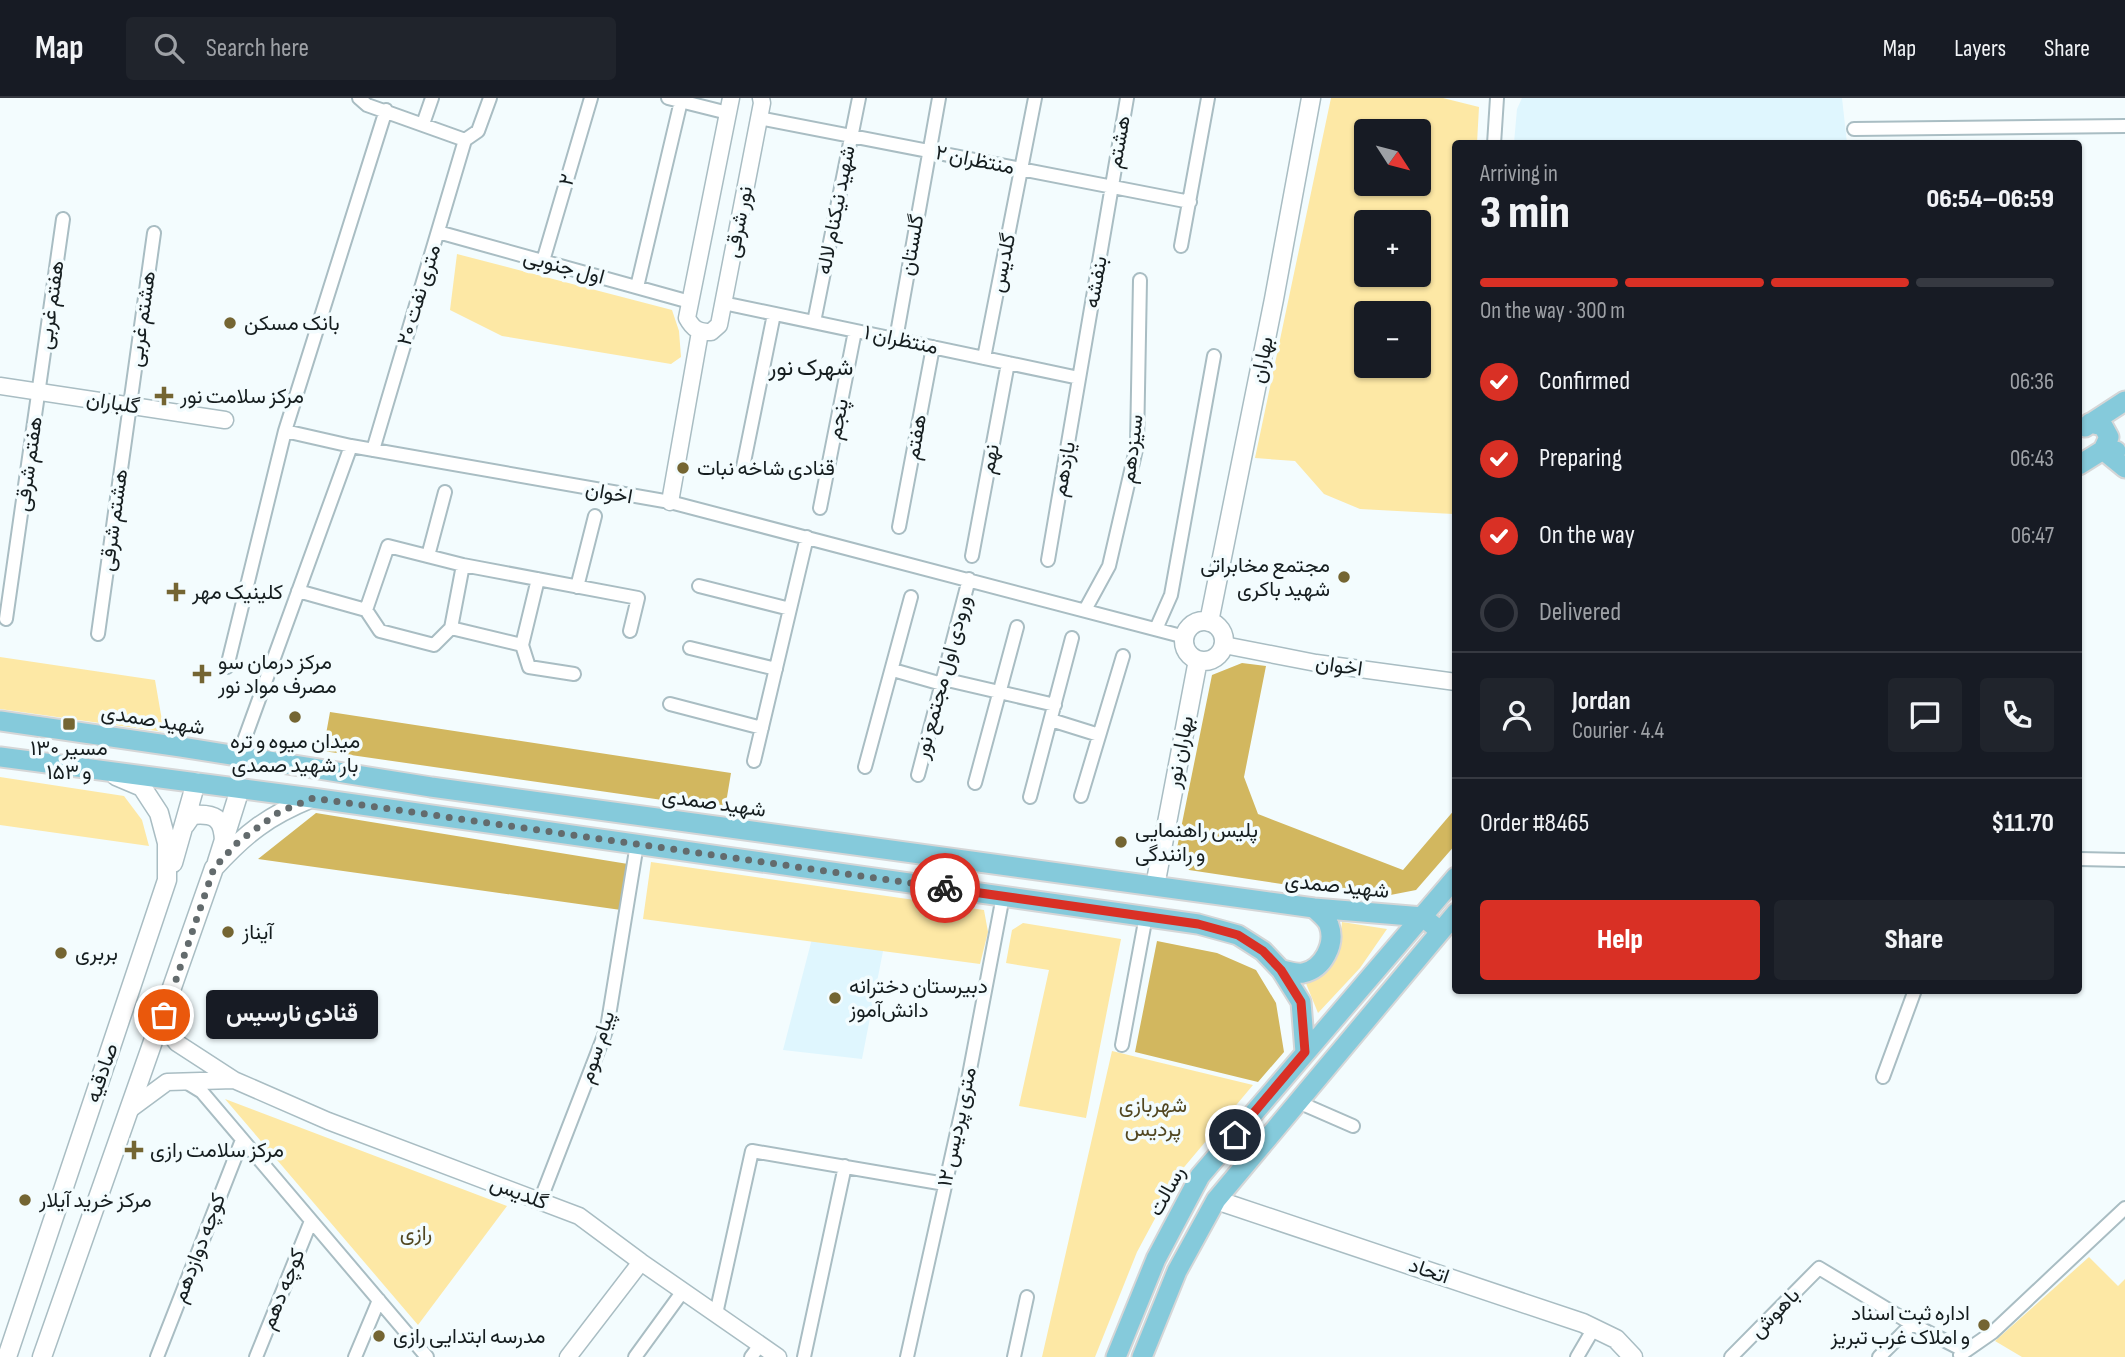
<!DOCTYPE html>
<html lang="en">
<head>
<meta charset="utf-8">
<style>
  body { margin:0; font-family:"Sofia Sans Condensed",Vazirmatn,sans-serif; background:#20242c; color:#f1f3f6; height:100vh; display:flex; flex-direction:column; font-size:26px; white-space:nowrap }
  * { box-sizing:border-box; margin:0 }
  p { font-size:23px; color:#9ea1a6 }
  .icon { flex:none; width:38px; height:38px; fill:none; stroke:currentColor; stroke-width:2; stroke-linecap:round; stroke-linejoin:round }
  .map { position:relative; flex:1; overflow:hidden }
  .drawer { position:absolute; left:1452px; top:42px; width:630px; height:854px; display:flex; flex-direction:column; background:#171b24; border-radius:7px; box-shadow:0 2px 5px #0004 }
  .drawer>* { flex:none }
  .needle { width:46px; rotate:126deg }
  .controls { position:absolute; left:1354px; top:21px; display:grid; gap:14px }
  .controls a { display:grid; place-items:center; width:77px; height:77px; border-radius:7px; background:#171b24; box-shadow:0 2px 5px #0004; font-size:35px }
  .pin { position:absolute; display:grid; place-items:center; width:60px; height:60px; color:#fff; margin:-30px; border:4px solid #fff; border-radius:50%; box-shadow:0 2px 7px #0007 }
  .courier { position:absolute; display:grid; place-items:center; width:70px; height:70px; margin:-35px; border:5px solid #d93025; border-radius:50%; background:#fff; color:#222; box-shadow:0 2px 9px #0007 }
  .bubble { position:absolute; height:49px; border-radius:7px; background:#171b24; box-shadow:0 2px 5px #0004; font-size:23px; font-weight:800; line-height:49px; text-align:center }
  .head em { font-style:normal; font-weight:800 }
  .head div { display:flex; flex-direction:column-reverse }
  .head { display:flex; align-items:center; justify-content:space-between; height:119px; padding:0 28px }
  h1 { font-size:46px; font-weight:800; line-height:52px }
  .bar { display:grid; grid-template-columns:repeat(4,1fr); gap:10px 7px; align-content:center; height:84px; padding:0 28px }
  .bar i { height:9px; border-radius:5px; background:#363941 }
  .bar .current { background:#d93025 }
  .bar p { grid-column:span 4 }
  .line { display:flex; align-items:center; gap:18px; padding:0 28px; border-top:2px solid #363941 }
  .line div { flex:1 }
  .round { display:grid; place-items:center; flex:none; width:74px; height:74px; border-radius:7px; background:#20242c }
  ol { padding:0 28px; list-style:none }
  li { display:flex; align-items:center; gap:21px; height:77px }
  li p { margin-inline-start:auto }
  li .icon { padding:7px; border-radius:50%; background:#d93025; color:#fff; stroke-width:4 }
  li:last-child { color:#9ea1a6 }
  li i { width:38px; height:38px; border:4px solid #363941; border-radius:50% }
  .primary-button { display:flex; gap:14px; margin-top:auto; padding:14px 28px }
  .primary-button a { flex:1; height:80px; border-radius:7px; background:#d93025; color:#fff; font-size:28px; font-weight:800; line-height:80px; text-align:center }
  .primary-button a+a { background:#20242c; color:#f1f3f6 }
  header { display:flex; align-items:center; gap:42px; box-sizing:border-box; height:98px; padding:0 35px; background:#171b24; border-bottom:2px solid #363941 }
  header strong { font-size:33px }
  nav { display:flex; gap:38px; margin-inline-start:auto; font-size:24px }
  .search { width:490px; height:63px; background:#20242c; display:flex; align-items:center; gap:18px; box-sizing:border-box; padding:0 24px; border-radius:7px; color:#9ea1a6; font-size:26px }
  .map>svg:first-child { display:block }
  .built { fill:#dff6fe }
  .green { fill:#fde8a5; fill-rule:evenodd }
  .forest { fill:#d2b75f }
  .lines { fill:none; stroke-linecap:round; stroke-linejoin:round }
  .minor-casing { stroke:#a9bdc3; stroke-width:16 }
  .tertiary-casing { stroke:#a9bdc3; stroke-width:19 }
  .secondary-casing { stroke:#a9bdc3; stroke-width:21 }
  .primary-casing { stroke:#d5d6d7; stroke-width:23 }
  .minor { stroke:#fff; stroke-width:12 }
  .tertiary { stroke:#fff; stroke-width:16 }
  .secondary { stroke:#fff; stroke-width:18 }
  .primary { stroke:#85cadb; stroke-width:19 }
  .done { stroke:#636b6d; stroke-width:7; stroke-dasharray:0 12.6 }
  .route { stroke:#d93025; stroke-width:9 }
  .poi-dot { fill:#746532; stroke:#f3fcfe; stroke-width:2.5 }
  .labels { text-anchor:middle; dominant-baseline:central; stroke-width:7; stroke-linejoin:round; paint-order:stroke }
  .street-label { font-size:21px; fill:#151d1f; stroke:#f3fcfe }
  .poi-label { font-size:21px; fill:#151d1f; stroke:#f3fcfe; text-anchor:start }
  .park-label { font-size:21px; fill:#514620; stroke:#f3fcfe }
  .neighbourhood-label { font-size:23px; fill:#151d1f; stroke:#f3fcfe }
</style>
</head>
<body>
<header>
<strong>Map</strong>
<div class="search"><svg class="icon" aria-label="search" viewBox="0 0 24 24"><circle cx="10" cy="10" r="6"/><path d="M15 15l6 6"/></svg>Search here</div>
<nav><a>Map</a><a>Layers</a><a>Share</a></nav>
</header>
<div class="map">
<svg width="2125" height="1259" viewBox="0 0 2125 1259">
  <rect width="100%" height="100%" fill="#f3fcfe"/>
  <path class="built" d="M1522 0H1842L1847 45H1514L1517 11Z
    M813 837 884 848 862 961 783 952Z"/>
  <path class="green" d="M1331 0H1443L1479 9 1477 45 1456 46V375L1453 416 1360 411 1324 396 1295 363 1255 360ZM1367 33H1419V86H1367ZM1367 124H1419V177H1367ZM1367 215H1419V268H1367Z
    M457 156 672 212 679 233 681 259 671 266 502 238 450 212Z
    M0 559 155 582 164 634 0 611Z
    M0 679 124 698 142 722 149 748 0 727Z
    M651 764 984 812 988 834 980 866 643 821Z
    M1342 824 1387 831 1360 870 1318 915 1305 883C1338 875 1339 854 1342 824Z
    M1023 825 1121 841 1086 1020 1019 1008 1049 872 1006 865 1012 832Z
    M1112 953 1253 987 1180 1074 1137 1154 1095 1259H1042Z
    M225 1001 507 1108 418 1227Z
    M2089 1159 2118 1188 2125 1181V1259H2022L1995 1243Z"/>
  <path class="forest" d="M1242 565 1266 568 1244 679 1258 716 1403 772 1456 710V746L1416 792 1375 800 1189 772 1176 755 1212 577Z
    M330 614 731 675 725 711 323 653Z
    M316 715 628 766 621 812 258 761Z
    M1157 843 1217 855 1256 872 1276 905 1284 954 1258 984 1135 954Z"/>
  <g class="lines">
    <defs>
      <path id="minor" d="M359 0 367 7 465 42 478 33 490 0
        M668 0 728 15
        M759 20 1190 104
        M423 26 432 0
        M1854 31 2125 28
        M1494 46 1497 0
        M438 134 690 204
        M1181 148 1208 0
        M543 163 591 0
        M637 189 681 3
        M723 205 1079 280
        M814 224 859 0
        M896 241 939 0
        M984 260 1035 0
        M351 348 285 333 386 12
        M373 352 465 42
        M743 369 774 216
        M820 410 855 233
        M899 429 933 249
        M428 458 445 394
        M972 458 1008 265
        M1048 462 1127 0
        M538 481 522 547 529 569 574 576
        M699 488 790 511
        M577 489 595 418
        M298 493 366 512 380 533 434 547 451 530 463 467
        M366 512 388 448 463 467 638 500 630 533
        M1085 512 1109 468 1137 347 1140 182
        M6 521 63 121
        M451 530 522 547
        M1156 531 1171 497 1214 258
        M98 536 154 135
        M690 550 776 571
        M227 569 285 333
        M893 572 942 586
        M943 581 1055 607
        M670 606 762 630
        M1051 622 1099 637
        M238 659 351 348 670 404 1185 539
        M754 663 807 439
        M865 669 911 499
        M918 677 969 481
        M975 685 1017 529
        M1081 698 1123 558
        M1030 699 1072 540
        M2079 761 2125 762
        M1122 947 1146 818
        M1883 979 1915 892
        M184 983 202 994 427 1259
        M1298 1004 1353 1028
        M540 1103 607 930 637 746
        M716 1216 752 1053 945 1086
        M1960 1257 1993 1234 2125 1110
        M157 1259 242 1042
        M256 1259 311 1123
        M355 1259 379 1202
        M635 1259 683 1193
        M751 1259 760 1247
        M804 1259 845 1068
        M907 1259 965 998 1003 798
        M1014 1259 1027 1199
        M1577 1259 1594 1230
        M1731 1259 1819 1170 1912 1226 1965 1253
        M1879 1259 1912 1226"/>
      <path id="tertiary" d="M731 0 687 220C693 231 698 234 711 234L719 227 762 5 761 0
        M0 288 225 322
        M670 404 700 234
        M1224 547 1316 565 1456 584
        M161 925 177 945 234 982 328 1023 579 1118 641 1164 778 1259
        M129 1012 167 984 234 982
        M568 1259 641 1164"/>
      <path id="secondary" d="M1184 543a20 20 0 1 1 40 0a20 20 0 1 1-40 0Z
        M1209 524 1274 201 1311 0
        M185 727 192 717C215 715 223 720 224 743
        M217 764 240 691
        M173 765 196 684
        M1155 788 1198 562
        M1216 1102 1583 1225 1616 1241 1633 1259
        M7 1259 167 782V745L159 715 142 689 116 678
        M42 1259 214 770C246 735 268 718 312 700"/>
      <path id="primary" d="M2090 325 2103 328 2109 339 2103 352 2125 370
        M2085 329 2125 303
        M2079 367 2103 352 2116 353
        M0 623 181 649 431 689 1314 810 1423 819 1440 833
        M0 659 312 700 1198 826 1238 837 1263 853 1281 872 1301 904 1305 954
        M1281 872C1288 873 1296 876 1303 875 1323 871 1336 846 1329 827 1327 821 1319 815 1314 810
        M1116 1259 1156 1161 1200 1078 1456 779
        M1142 1259 1177 1173 1216 1102 1456 815"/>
    </defs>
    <use href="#minor" class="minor-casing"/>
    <use href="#tertiary" class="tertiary-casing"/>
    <use href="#secondary" class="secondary-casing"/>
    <use href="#primary" class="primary-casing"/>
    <use href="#minor" class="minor"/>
    <use href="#tertiary" class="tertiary"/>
    <use href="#secondary" class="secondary"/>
    <use href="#primary" class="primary"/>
  </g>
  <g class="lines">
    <path class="done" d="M164 917 214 770 238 744 279 714 313 700 945 790"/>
    <path class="route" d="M945 790 1198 826 1238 837 1263 853 1281 872 1301 904 1305 954 1235 1037"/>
  </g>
  <g class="poi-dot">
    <circle cx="230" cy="225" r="7"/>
    <path d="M160.5 287.5h7v7h7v7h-7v7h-7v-7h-7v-7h7z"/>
    <circle cx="683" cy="370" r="7"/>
    <circle cx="1344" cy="479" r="7"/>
    <path d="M172.5 483.5h7v7h7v7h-7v7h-7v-7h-7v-7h7z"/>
    <path d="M198.5 565.5h7v7h7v7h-7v7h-7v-7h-7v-7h7z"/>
    <circle cx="295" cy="619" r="7"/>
    <rect x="62" y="619" width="14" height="14" rx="3.5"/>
    <circle cx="1121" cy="744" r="7"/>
    <circle cx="228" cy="834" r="7"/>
    <circle cx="61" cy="855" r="7"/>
    <circle cx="835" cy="900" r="7"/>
    <path d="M130.5 1041.5h7v7h7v7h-7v7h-7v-7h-7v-7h7z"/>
    <circle cx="25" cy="1102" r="7"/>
    <circle cx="1984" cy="1227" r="7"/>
    <circle cx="379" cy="1238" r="7"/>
  </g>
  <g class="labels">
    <g class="street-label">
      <text transform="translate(1119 44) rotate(-80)">هشتم</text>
      <text transform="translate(975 62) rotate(11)">منتظران ۲</text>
      <text transform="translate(567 82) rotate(-74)">۲</text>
      <text transform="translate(836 112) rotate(-79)">شهید نیکنام لاله</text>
      <text transform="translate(739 124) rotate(-79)">نور شرقی</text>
      <text transform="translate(912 147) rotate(-80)">گلستان</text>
      <text transform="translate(1003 165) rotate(-78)">گلدیس</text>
      <text transform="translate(564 169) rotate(15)">اول جنوبی</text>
      <text transform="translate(1096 184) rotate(-80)">بنفشه</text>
      <text transform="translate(419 197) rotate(-73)">۲۰ متری نفت</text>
      <text transform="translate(51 207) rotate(-82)">هفتم غربی</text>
      <text transform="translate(142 221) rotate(-82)">هشتم غربی</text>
      <text transform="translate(901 242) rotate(12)">منتظران ۱</text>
      <text transform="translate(1262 262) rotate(-79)">بهاران</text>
      <text transform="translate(113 305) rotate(9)">گلباران</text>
      <text transform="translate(838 321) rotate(-79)">پنجم</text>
      <text transform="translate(916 339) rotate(-80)">هفتم</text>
      <text transform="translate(1132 351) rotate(-83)">سیزدهم</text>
      <text transform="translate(990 361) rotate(-79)">نهم</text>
      <text transform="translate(29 366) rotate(-82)">هفتم شرقی</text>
      <text transform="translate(1064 371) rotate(-80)">یازدهم</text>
      <text transform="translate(609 395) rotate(10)">اخوان</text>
      <text transform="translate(114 422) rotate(-82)">هشتم شرقی</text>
      <text transform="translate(1339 568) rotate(8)">اخوان</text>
      <text transform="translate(943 579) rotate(-75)">ورودی اول مجتمع نور</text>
      <text transform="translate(153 622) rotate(9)">شهید صمدی</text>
      <text transform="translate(1180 654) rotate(-79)">بهاران نور</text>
      <text transform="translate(714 705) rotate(8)">شهید صمدی</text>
      <text transform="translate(1337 788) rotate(6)">شهید صمدی</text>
      <text transform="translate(597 949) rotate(-72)">پیام سوم</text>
      <text transform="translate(102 975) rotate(-71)">صادقیه</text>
      <text transform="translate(957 1029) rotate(-78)">۱۲ متری پردیس</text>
      <text transform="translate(1167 1093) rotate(-61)">رسالت</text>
      <text transform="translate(519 1095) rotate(21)">گلدیس</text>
      <text transform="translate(199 1150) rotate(-69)">کوچه دوازدهم</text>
      <text transform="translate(1429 1173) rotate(19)">اتحاد</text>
      <text transform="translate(283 1191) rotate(-68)">کوچه دهم</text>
      <text transform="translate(1775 1215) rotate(-45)">باهوش</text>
    </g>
    <g class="poi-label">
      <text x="244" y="225">بانک مسکن</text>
      <text x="180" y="298">مرکز سلامت نور</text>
      <text x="697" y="370">قنادی شاخه نبات</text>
      <text x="1330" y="467" text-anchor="end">مجتمع مخابراتی<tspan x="1330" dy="24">شهید باکری</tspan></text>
      <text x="192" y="494">کلینیک مهر</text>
      <text x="218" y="564">مرکز درمان سو<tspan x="218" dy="24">مصرف مواد نور</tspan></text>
      <text x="295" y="643" text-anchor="middle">میدان میوه و تره<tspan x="295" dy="24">بار شهید صمدی</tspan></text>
      <text x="69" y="650" text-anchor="middle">مسیر ۱۳۰<tspan x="69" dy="24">و ۱۵۳</tspan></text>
      <text x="1135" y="732">پلیس راهنمایی<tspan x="1135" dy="24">و رانندگی</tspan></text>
      <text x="242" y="834">آیناز</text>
      <text x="75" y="855">بربری</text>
      <text x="849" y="888">دبیرستان دخترانه<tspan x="849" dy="24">دانش‌آموز</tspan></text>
      <text x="150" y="1052">مرکز سلامت رازی</text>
      <text x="39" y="1102">مرکز خرید آیلار</text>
      <text x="1970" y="1215" text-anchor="end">اداره ثبت اسناد<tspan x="1970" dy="24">و املاک غرب تبریز</tspan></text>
      <text x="393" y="1238">مدرسه ابتدایی رازی</text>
    </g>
    <g class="park-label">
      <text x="1153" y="1007">شهربازی<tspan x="1153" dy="24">پردیس</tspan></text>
      <text x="416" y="1135">رازی</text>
    </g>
    <g class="neighbourhood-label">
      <text x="811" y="270">شهرک نور</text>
    </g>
  </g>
</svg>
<div class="controls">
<a><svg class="needle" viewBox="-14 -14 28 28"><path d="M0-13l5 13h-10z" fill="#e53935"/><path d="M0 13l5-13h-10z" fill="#9ea1a6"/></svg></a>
<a>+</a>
<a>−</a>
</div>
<div class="pin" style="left:164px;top:917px;background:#ea580c"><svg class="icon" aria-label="bag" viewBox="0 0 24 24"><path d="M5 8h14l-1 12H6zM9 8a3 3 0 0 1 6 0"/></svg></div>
<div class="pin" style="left:1235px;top:1037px;background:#1f2937"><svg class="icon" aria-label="home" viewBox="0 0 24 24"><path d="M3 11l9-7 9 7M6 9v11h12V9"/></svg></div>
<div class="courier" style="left:945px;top:790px"><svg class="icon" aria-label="bike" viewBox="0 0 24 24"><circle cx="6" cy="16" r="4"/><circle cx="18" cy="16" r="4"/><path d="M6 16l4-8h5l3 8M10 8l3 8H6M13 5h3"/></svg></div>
<div class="bubble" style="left:206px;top:892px;width:172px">قنادی نارسیس</div>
<section class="drawer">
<div class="head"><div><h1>3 min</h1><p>Arriving in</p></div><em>06:54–06:59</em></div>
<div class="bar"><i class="current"></i><i class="current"></i><i class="current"></i><i></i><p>On the way · 300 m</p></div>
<ol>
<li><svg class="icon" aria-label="check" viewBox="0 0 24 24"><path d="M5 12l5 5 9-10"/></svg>Confirmed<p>06:36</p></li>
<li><svg class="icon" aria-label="check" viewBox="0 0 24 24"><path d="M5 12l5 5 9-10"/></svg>Preparing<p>06:43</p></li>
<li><svg class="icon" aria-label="check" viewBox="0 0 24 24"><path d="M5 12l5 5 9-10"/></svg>On the way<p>06:47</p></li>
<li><i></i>Delivered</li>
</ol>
<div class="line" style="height:126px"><a class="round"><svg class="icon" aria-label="person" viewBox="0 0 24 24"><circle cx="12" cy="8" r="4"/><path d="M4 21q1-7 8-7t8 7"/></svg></a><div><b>Jordan</b><p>Courier · 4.4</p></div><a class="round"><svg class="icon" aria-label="chat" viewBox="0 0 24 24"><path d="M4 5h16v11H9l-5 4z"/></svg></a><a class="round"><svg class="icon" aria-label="phone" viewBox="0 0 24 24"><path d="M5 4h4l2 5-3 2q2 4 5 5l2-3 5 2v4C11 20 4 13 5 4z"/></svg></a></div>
<div class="line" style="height:91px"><div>Order #8465</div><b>$11.70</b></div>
<div class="primary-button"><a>Help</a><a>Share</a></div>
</section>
</div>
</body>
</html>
